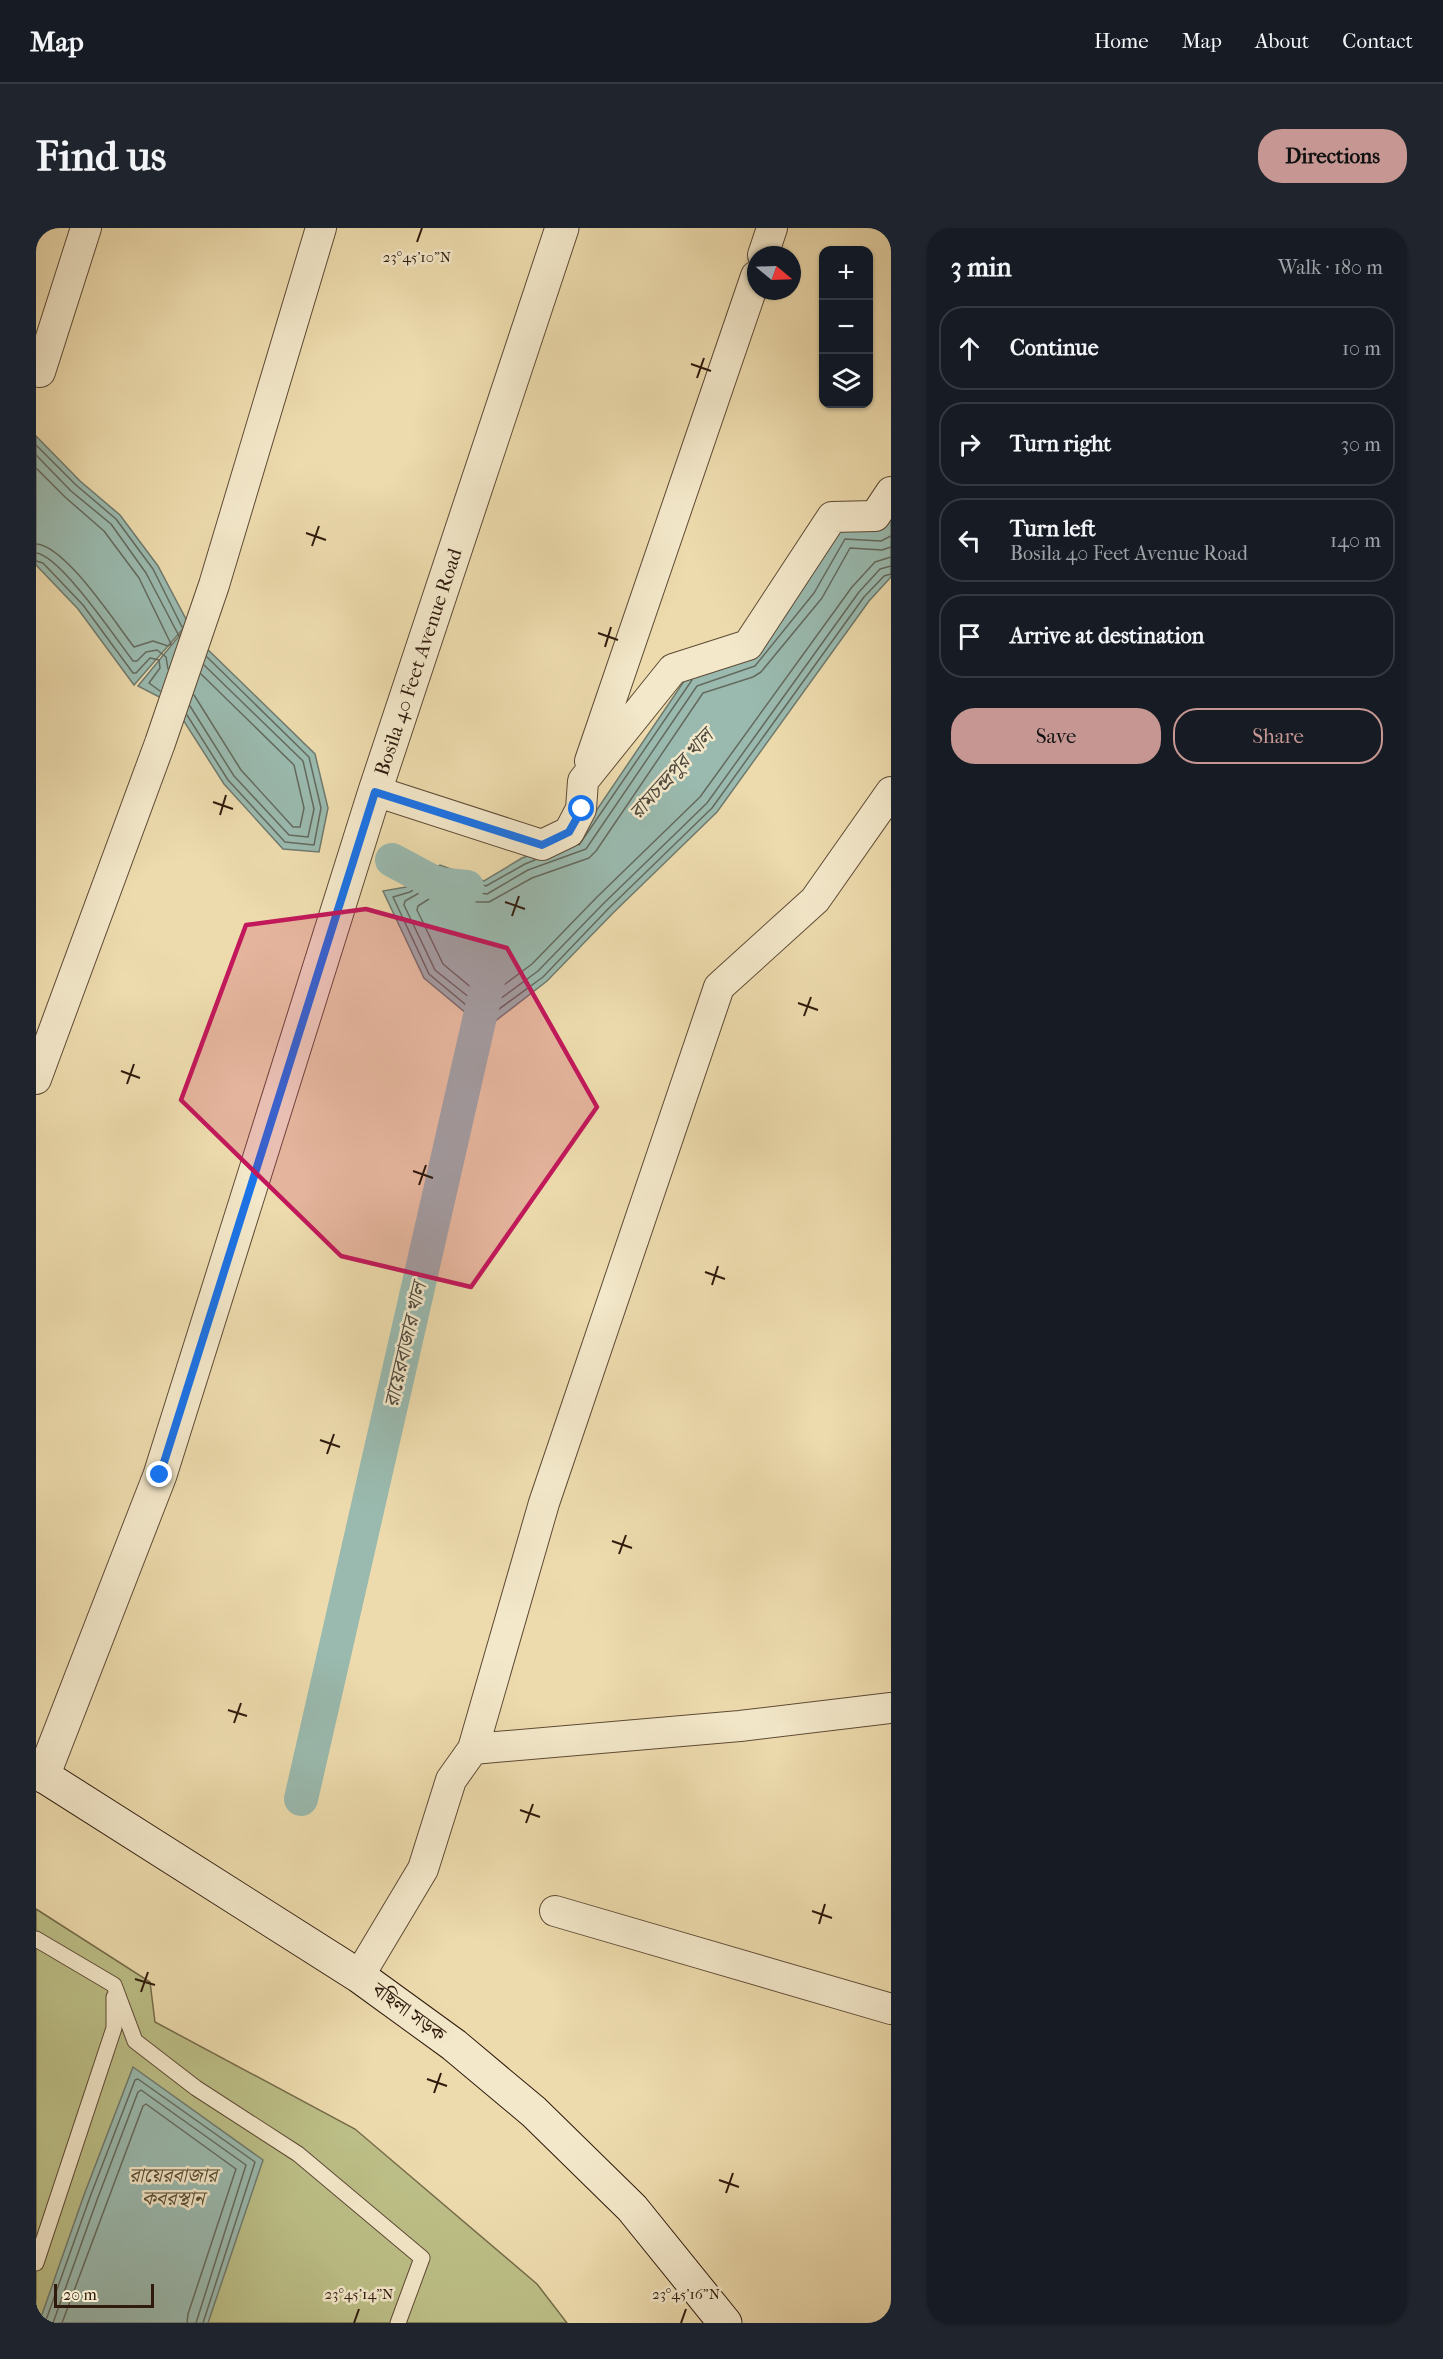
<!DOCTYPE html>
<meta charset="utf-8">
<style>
:root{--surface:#171b24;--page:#20242c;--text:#f1f3f6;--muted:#9ea1a6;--line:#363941;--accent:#c59692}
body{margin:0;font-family:"IM FELL French Canon","Noto Serif Bengali",serif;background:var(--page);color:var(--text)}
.controls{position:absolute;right:18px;top:18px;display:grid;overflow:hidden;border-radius:12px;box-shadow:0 2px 4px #0004}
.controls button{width:54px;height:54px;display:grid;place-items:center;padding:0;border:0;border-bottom:2px solid var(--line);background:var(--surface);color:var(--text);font:30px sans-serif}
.compass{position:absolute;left:711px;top:18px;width:54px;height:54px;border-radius:50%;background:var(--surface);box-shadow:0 2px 4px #0004;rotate:109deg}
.scale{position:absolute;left:18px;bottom:15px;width:100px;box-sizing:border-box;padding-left:6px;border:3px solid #2f1a0d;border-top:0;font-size:16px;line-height:21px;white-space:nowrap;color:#2f1a0d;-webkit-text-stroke:4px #f3e8ca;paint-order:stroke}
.stop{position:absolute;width:18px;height:18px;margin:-14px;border:4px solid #1a73e8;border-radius:50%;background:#fff}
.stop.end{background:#1a73e8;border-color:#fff;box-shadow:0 2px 6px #0008}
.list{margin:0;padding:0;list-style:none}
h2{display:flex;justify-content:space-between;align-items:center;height:78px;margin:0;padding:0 24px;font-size:26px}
h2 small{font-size:20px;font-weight:400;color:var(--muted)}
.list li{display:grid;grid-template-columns:39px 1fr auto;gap:18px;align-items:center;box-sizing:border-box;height:84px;margin:0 12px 12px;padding:0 12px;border:2px solid var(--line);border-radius:24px}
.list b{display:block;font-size:22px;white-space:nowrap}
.list p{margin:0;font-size:20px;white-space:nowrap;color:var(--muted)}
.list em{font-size:20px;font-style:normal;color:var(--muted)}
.actions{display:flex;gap:12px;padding:18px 24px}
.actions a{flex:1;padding:14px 0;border:2px solid var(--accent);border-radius:24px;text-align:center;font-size:21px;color:var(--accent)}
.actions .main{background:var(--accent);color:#111}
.icon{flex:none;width:33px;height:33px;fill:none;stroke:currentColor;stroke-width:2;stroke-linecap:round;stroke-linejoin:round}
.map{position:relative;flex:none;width:855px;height:2095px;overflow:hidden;border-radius:24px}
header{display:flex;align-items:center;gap:36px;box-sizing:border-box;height:84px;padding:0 30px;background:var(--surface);border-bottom:2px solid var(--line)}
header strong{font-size:28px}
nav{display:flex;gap:33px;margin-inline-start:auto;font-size:21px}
.intro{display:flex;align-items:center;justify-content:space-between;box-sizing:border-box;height:144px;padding:0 36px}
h1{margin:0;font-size:42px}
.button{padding:15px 27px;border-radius:24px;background:var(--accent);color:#111;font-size:21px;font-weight:700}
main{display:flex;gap:36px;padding:0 36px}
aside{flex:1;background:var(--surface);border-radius:24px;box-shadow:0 2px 4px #0004}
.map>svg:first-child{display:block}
.green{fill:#bcbf87;stroke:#766c4a;stroke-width:1.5}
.water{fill:#9abaaf;stroke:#6f7a6e;stroke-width:1.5}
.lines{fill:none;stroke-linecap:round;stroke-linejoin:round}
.shore{stroke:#646a5e;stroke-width:1.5}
.canal{stroke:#9abaaf;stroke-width:34}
.service-casing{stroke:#5e4a35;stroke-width:17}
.minor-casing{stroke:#5e4a35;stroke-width:32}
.tertiary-casing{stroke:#5e4a35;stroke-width:35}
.secondary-casing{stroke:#2f1a0d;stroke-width:35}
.service{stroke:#f3e8ca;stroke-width:15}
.minor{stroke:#f3e8ca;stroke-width:30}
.tertiary{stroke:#f3e8ca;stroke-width:33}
.secondary{stroke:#f3e8ca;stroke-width:33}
.route{stroke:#1a73e8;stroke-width:8}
.marked{fill:#c2185b;fill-opacity:0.2;stroke:#c2185b;stroke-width:4.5;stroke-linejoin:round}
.ticks{fill:none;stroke:#2f1a0d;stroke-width:2}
.labels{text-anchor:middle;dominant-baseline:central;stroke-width:5;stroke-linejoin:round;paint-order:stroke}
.street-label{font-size:20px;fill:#2f1a0d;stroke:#f3e8ca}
.park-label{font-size:20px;font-style:italic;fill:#594c32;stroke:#f3e8ca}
.water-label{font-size:21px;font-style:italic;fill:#4f4a3e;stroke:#f3e8ca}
.ticks-label{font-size:15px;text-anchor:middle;fill:#2f1a0d;stroke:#f3e8ca;stroke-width:5;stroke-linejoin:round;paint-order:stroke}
</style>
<header>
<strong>Map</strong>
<nav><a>Home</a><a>Map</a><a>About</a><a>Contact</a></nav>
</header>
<div class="intro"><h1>Find us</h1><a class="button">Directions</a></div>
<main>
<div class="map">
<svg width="855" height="2095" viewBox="0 0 855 2095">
<rect width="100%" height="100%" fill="#eddbad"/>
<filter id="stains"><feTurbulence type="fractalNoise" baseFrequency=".00333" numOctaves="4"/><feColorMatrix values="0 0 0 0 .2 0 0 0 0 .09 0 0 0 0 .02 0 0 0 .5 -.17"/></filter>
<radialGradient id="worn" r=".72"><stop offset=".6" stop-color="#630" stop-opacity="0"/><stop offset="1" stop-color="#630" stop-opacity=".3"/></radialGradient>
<path class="green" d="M 0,1681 L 114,1754 L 119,1794 L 319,1901 L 501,2056 L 531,2095 L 0,2095 Z"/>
<path class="water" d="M 0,208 L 44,253 L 84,287 L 122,338 L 152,395 L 98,457 L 42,381 L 0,337 Z
M 855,283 L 855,349 L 833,373 L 681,584 L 577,685 L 511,753 L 449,801 L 388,750 L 347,663 L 370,659 L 404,637 L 448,653 L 486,630 L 541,611 L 653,446 L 710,428 L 802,296 Z
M 152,397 L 162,412 L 279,526 L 292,580 L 283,624 L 247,621 L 188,556 L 137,476 L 102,458 Z
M 97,1839 L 227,1932 L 172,2095 L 3,2095 L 48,1967 Z"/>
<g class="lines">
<path class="shore" d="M 0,217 L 40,257 L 80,291 L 117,341 L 146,399
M 0,227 L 35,263 L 75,296 L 110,345 L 143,408
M 0,240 L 29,269 L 68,303 L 103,350 L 135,416 L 132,418 L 117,413 L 98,419 C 80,396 29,317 0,316
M 855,308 L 845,313 L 809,311 L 778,365 L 719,438 L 661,458 L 550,621 L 492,642 L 451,666 L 444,665 L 406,652 L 369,673 L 368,677 L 399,742 L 449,782 L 502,743 L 567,676 L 671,575 L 823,364 L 844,341 L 855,338
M 855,319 L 846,322 L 814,320 L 786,370 L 725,444 L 717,449 L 667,465 L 560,623 L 553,630 L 496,650 L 453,674 L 441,674 L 407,662 L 382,678 L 381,682 L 407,736 L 449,771 L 496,736 L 561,669 L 664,569 L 816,359 L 839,334 L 855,329
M 0,325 C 24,327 81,412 97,433 L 101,433 L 110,424 L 121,422 L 130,429 L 132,441
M 0,333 L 7,335 L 47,377 L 97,445 L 100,445 L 114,430 L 123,432 L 124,440 L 113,455 L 124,463
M 158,467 L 205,542 L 257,599 L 264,599 L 268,580 L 258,537 L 165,446
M 154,478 L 198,548 L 253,607 L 272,609 L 278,581 L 267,533 L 168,437
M 151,487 L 192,552 L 249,614 L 278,617 L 285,580 L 273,529 L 171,429
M 543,617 L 656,452
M 499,632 L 489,636 L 450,658 L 405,644 L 374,664 L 357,669 L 393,746 L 448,792 L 507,749 L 572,681 L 676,580 L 828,369 L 848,348 L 855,346
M 9,2095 L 54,1969 L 99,1852 L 102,1851 L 219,1934 L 167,2095
M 17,2095 L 61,1972 L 102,1864 L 105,1862 L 210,1937 L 160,2095
M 26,2095 L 107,1878 L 110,1876 L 200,1941 L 152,2086 L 151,2095"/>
<path class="canal" d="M 356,632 L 401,656 L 431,659
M 265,1571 L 453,749"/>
<defs>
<path id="service" d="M 0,1711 L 78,1757 L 99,1813 L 160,1860 L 262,1926 L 386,2030 L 362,2095
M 0,2035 L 78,1800 L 78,1769"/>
<path id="minor" d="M 727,27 L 736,0
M 4,144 L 50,0
M 554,533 L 720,48
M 339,563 L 506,617 L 533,604 L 545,581 L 547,553 L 637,441 L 712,417 L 796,289 L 839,288 L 855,264
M 0,851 L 124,515 L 178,357 L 285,0
M 437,1521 L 508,1275 L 683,759 L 779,672 L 855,564
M 519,1683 L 855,1781
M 323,1748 L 387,1641 L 415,1552 L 437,1521 L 704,1498 L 855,1480"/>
<g id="tertiary">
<path id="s1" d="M 7,1548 L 124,1247 L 339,563 L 526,0"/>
</g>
<path id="secondary" d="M 0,1543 L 323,1748 L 418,1817 L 498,1884 L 596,1980 L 689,2095"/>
</defs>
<use href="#service" class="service-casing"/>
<use href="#minor" class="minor-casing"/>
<use href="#tertiary" class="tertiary-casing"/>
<use href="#secondary" class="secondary-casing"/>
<use href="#service" class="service"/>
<use href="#minor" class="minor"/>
<use href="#tertiary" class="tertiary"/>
<use href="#secondary" class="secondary"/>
</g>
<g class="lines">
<path class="route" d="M 124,1247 L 339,564 L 506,617 L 533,604 L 546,581"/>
</g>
<path class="marked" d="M 330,681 L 471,720 L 561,879 L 435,1059 L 305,1028 L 145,872 L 210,697 Z"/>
<path class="ticks" d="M 381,14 L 386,0M 655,136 L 675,143M 661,150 L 668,130M 270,305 L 290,312M 276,318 L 283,298M 562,405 L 582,412M 569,419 L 575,399M 177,574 L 197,581M 184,587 L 190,567M 469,674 L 489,681M 476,688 L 483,668M 762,775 L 782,782M 768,788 L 775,769M 85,843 L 104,850M 91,856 L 98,836M 377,943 L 397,950M 383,957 L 390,937M 669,1044 L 689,1051M 676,1057 L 682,1038M 284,1212 L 304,1219M 291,1226 L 298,1206M 576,1313 L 596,1320M 583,1326 L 590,1307M 192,1482 L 211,1488M 198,1495 L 205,1475M 484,1582 L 504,1589M 490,1595 L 497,1576M 776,1683 L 796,1690M 783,1696 L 789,1676M 99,1751 L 119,1757M 105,1764 L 112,1744M 391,1851 L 411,1858M 398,1865 L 405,1845M 683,1952 L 703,1959M 690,1965 L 697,1945M 318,2095 L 323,2081M 645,2095 L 650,2081"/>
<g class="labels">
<g class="street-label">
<text stroke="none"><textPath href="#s1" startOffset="1176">Bosila 40 Feet Avenue Road</textPath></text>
<text transform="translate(373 1784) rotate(36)">বছিলা সড়ক</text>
</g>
<g class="park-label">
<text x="137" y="1947">রায়েরবাজার<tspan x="137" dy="23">কবরস্থান</tspan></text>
</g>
<g class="water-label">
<text transform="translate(635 546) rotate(-48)">রামচন্দ্রপুর খাল</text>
<text transform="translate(369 1117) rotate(-77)">রায়েরবাজার খাল</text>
</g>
</g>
<g class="ticks-label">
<text x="381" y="34">23°45'10"N</text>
<text x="323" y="2071">23°45'14"N</text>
<text x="650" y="2071">23°45'16"N</text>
</g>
<rect width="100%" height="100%" filter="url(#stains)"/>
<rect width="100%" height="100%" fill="url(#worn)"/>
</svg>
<div class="controls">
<button>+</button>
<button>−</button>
<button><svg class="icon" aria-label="layers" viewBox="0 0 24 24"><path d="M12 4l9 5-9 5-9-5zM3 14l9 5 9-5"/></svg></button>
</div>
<svg class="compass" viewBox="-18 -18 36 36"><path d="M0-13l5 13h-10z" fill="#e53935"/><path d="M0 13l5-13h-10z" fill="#9ea1a6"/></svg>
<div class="scale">20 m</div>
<div class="stop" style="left:546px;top:581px"></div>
<div class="stop end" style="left:124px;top:1247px"></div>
</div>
<aside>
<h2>3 min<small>Walk · 180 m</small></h2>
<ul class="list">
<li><svg class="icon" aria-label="ahead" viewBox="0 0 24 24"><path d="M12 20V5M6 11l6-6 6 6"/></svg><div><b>Continue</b></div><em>10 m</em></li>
<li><svg class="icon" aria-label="right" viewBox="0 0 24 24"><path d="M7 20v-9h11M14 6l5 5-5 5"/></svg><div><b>Turn right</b></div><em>30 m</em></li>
<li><svg class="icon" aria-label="left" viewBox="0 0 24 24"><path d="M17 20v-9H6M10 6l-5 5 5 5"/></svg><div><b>Turn left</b><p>Bosila 40 Feet Avenue Road</p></div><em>140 m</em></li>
<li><svg class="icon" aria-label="arrive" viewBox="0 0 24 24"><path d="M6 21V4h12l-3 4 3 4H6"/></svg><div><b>Arrive at destination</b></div></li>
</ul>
<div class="actions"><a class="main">Save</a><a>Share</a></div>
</aside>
</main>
